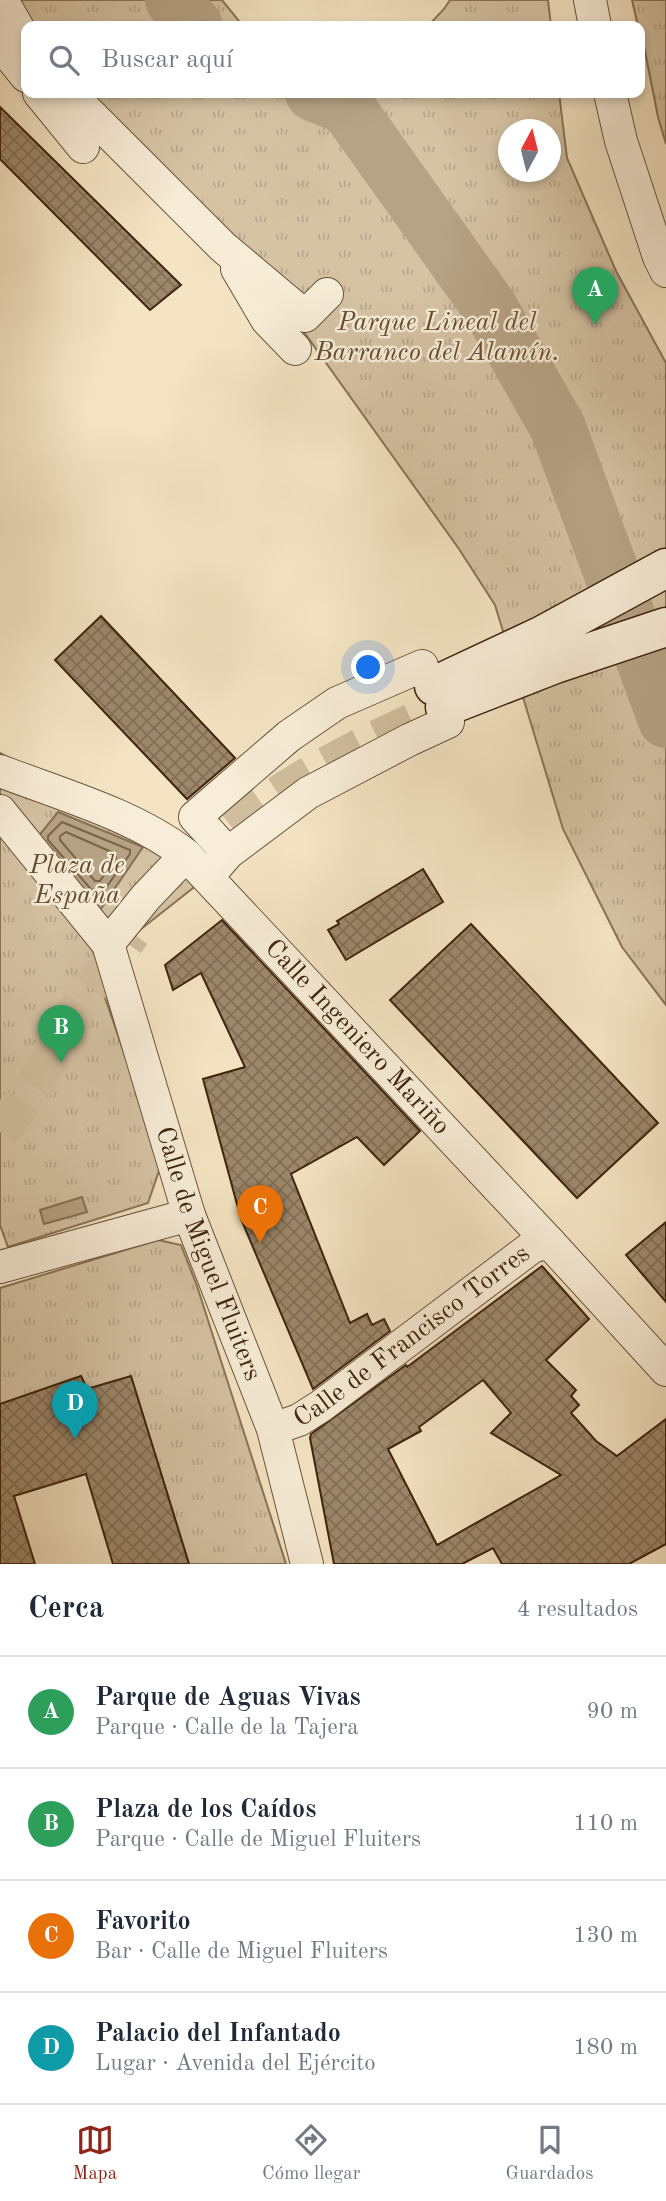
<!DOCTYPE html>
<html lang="es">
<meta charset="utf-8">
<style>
:root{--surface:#fff;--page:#f2f2f3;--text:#1f2937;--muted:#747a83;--line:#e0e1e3;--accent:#8f2418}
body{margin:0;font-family:"Old Standard TT",serif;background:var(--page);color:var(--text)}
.compass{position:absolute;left:498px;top:119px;width:63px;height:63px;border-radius:50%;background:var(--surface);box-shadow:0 4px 10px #0003;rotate:7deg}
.you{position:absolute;left:369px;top:668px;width:24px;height:24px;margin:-18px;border:5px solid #fff;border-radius:50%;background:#1a73e8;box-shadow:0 0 0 10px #1a73e833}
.badge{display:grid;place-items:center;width:46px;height:46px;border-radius:50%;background:var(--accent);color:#fff;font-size:23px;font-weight:700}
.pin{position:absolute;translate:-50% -58px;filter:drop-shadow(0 2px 4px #0008)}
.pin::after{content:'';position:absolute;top:37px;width:24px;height:21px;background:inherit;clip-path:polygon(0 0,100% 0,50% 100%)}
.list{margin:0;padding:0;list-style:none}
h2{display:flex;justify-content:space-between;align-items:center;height:91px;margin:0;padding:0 28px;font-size:30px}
h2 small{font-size:23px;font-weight:400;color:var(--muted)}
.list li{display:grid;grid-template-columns:46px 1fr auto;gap:21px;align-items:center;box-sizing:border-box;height:112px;padding:0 28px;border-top:2px solid var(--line)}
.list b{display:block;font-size:26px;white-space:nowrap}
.list p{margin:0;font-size:23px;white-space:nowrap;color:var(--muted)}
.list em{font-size:23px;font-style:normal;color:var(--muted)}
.icon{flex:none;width:38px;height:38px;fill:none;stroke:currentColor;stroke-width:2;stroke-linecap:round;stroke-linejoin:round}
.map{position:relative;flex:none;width:666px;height:1564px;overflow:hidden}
.search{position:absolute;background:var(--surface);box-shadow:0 4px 10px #0003;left:21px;right:21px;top:21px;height:77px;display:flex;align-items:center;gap:18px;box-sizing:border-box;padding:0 24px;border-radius:14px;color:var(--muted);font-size:26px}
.sheet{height:539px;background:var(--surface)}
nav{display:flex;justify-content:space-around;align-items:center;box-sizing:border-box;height:98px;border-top:2px solid var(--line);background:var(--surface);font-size:19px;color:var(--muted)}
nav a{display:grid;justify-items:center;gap:4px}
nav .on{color:var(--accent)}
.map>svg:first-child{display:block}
.park{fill:url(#park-tufts);stroke:#8a7458;stroke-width:2;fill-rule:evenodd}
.water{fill:#b6a385;stroke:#867055;stroke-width:2}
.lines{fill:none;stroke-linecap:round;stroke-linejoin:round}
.shore{stroke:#7a6448;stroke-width:2}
.river{stroke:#b6a385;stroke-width:56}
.building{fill:url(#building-cross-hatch);stroke:#3f240c;stroke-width:2;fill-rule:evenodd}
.secondary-tunnel{stroke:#d0be9e;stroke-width:38;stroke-dasharray:38 19;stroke-linecap:butt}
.street-casing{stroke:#6c543a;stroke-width:34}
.secondary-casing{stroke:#3f240c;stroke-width:41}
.street{stroke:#f8edd8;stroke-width:32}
.secondary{stroke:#f8edd8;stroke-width:38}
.labels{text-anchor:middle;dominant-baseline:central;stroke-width:5;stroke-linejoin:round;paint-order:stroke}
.park-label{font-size:26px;font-style:italic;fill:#644c32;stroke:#f8edd8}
.street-label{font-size:26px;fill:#3f240c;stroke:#f8edd8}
</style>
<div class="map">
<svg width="666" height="1564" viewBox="0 0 666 1564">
<defs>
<pattern id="park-tufts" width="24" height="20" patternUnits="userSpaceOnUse" patternTransform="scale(1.75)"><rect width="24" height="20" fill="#d5c3a4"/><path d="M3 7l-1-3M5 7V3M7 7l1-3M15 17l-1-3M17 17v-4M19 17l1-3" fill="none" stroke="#b8a78c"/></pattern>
<pattern id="building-cross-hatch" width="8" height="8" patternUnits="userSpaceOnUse" patternTransform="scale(1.75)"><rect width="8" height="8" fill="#9d886b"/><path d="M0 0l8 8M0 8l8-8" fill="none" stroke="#816f56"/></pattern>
</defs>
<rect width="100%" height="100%" fill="#f4e4c3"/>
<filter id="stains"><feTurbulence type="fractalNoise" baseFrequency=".00286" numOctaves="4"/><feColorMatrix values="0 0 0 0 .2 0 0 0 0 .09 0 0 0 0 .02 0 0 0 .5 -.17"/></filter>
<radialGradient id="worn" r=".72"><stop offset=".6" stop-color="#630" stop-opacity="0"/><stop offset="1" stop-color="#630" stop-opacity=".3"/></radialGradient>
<path class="park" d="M 8,0 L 222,0 L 243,26 L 26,26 Z
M 450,0 L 548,0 L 551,26 L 428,26 L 444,9 Z
M 632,0 L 666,0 L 666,144 L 658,117 L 640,26 L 638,26 Z
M 74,93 L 559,93 L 567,158 L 616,271 L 666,363 L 666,1005 L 622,947 L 563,829 L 495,605 L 459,549 L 261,272 ZM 508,130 L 550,130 L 550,172 L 508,172 Z
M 0,753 L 120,818 L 207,877 L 94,966 L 162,1162 L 148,1203 L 8,1247 L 0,1225 Z
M 158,1240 L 181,1245 L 197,1286 L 286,1564 L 189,1564 L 131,1377 L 87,1389 L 81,1376 L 0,1404 L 0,1288 Z"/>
<path class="water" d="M 58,812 L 143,847 L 100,910 L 37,838 Z
M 82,1197 L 87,1212 L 44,1224 L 40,1210 Z"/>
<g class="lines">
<path class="shore" d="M 62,822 L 130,850 L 130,854 L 100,896 L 96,895 L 48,840 L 48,836 Z
M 66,832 L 116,854 L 116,858 L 100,881 L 95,881 L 60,840 L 60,836 Z"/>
<path class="river" d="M 173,0 L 195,26
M 313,93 L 347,107 L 490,308 L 558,428 L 666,720"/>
</g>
<path class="building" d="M 0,107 L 181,285 L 150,310 L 0,159 Z
M 101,616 L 235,758 L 187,799 L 55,660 Z
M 423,869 L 443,902 L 346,960 L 328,930 L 339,924 L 337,921 Z
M 222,920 L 420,1131 L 384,1165 L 357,1137 L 291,1174 L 350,1323 L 367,1314 L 372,1325 L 384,1319 L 390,1331 L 313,1389 L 241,1219 L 203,1079 L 245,1067 L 201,973 L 173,990 L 165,965 Z
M 471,924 L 658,1123 L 577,1198 L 390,1000 Z
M 666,1222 L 666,1302 L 626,1255 Z
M 542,1266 L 589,1319 L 546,1360 L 576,1390 L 571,1396 L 579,1405 L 571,1413 L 596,1441 L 617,1456 L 666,1419 L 666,1544 L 629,1564 L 502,1564 L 493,1548 L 462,1564 L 334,1564 L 310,1438 L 311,1434 L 406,1365 L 407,1367 ZM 483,1380 L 511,1413 L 491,1433 L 561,1475 L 437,1545 L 388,1449 L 421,1431 L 419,1427 Z
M 81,1376 L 87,1389 L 131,1376 L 189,1564 L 113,1564 L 86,1474 L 14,1496 L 35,1564 L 0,1564 L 0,1404 Z"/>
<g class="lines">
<path class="secondary-tunnel" d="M 190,866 C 257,797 349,751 436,711
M 0,1132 L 37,1082 L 73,1015 L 132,933"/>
<defs>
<g id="street">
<path d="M 2,0 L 26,42"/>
<path d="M 590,0 L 595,26"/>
<path d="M 1,45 L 26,76"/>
<path d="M 39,93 L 83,147"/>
<path d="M 69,93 L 223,247 L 305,316 L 327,294"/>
<path d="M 610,93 L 621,141 L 659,257 L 666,271"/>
<path d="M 237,269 L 267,320 L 295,349"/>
<path id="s1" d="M 0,771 C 60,794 135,815 186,855 L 549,1242 L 666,1370"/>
<path id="s2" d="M 0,811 L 108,944 L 189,1215 L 273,1429 L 307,1564"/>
<path d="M 228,853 L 195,817 L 289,736 L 337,703 L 422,666"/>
<path d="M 215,868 L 228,853 L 308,793 L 409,740 L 448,722"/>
<path d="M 108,944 L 146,897 L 186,855"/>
<path d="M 0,1267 L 189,1215"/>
<path id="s3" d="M 273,1429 L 299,1420 L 321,1406 L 532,1247 L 549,1242"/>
</g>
<path id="secondary" d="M 434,686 L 543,635 L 666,568
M 445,707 L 555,664 L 666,627"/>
</defs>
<use href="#street" class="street-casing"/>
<use href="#secondary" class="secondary-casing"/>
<use href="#street" class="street"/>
<use href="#secondary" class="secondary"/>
</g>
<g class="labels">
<g class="park-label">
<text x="437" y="323">Parque Lineal del<tspan x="437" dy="30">Barranco del Alamín.</tspan></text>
<text x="77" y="866">Plaza de<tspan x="77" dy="30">España</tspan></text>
</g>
<g class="street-label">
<text stroke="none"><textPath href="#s1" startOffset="455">Calle Ingeniero Mariño</textPath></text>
<text stroke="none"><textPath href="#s2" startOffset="497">Calle de Miguel Fluiters</textPath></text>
<text stroke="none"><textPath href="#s3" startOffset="168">Calle de Francisco Torres</textPath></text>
</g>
</g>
<rect width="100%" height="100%" filter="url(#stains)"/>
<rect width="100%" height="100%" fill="url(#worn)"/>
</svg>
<svg class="compass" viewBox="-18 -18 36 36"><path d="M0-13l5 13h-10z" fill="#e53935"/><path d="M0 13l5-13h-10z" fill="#747a83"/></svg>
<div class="you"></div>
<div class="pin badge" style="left:595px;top:325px;background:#2e9e5b">A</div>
<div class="pin badge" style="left:61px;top:1063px;background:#2e9e5b">B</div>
<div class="pin badge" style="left:260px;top:1243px;background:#e8710a">C</div>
<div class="pin badge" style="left:75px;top:1439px;background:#0f9aa8">D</div>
<div class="search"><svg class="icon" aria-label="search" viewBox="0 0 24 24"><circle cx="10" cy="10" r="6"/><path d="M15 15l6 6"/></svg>Buscar aquí</div>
</div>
<section class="sheet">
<h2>Cerca<small>4 resultados</small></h2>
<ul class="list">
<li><span class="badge" style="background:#2e9e5b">A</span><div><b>Parque de Aguas Vivas</b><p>Parque · Calle de la Tajera</p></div><em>90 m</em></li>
<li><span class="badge" style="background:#2e9e5b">B</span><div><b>Plaza de los Caídos</b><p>Parque · Calle de Miguel Fluiters</p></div><em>110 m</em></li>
<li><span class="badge" style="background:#e8710a">C</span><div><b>Favorito</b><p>Bar · Calle de Miguel Fluiters</p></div><em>130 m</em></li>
<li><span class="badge" style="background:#0f9aa8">D</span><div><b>Palacio del Infantado</b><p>Lugar · Avenida del Ejército</p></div><em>180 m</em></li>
</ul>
</section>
<nav>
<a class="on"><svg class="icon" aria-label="map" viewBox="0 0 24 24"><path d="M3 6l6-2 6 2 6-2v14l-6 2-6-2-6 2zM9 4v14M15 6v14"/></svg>Mapa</a>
<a><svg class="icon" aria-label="directions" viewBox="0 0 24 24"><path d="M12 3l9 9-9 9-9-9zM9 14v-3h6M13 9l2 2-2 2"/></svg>Cómo llegar</a>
<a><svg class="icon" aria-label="saved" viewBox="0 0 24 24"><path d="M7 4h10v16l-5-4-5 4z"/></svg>Guardados</a>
</nav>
